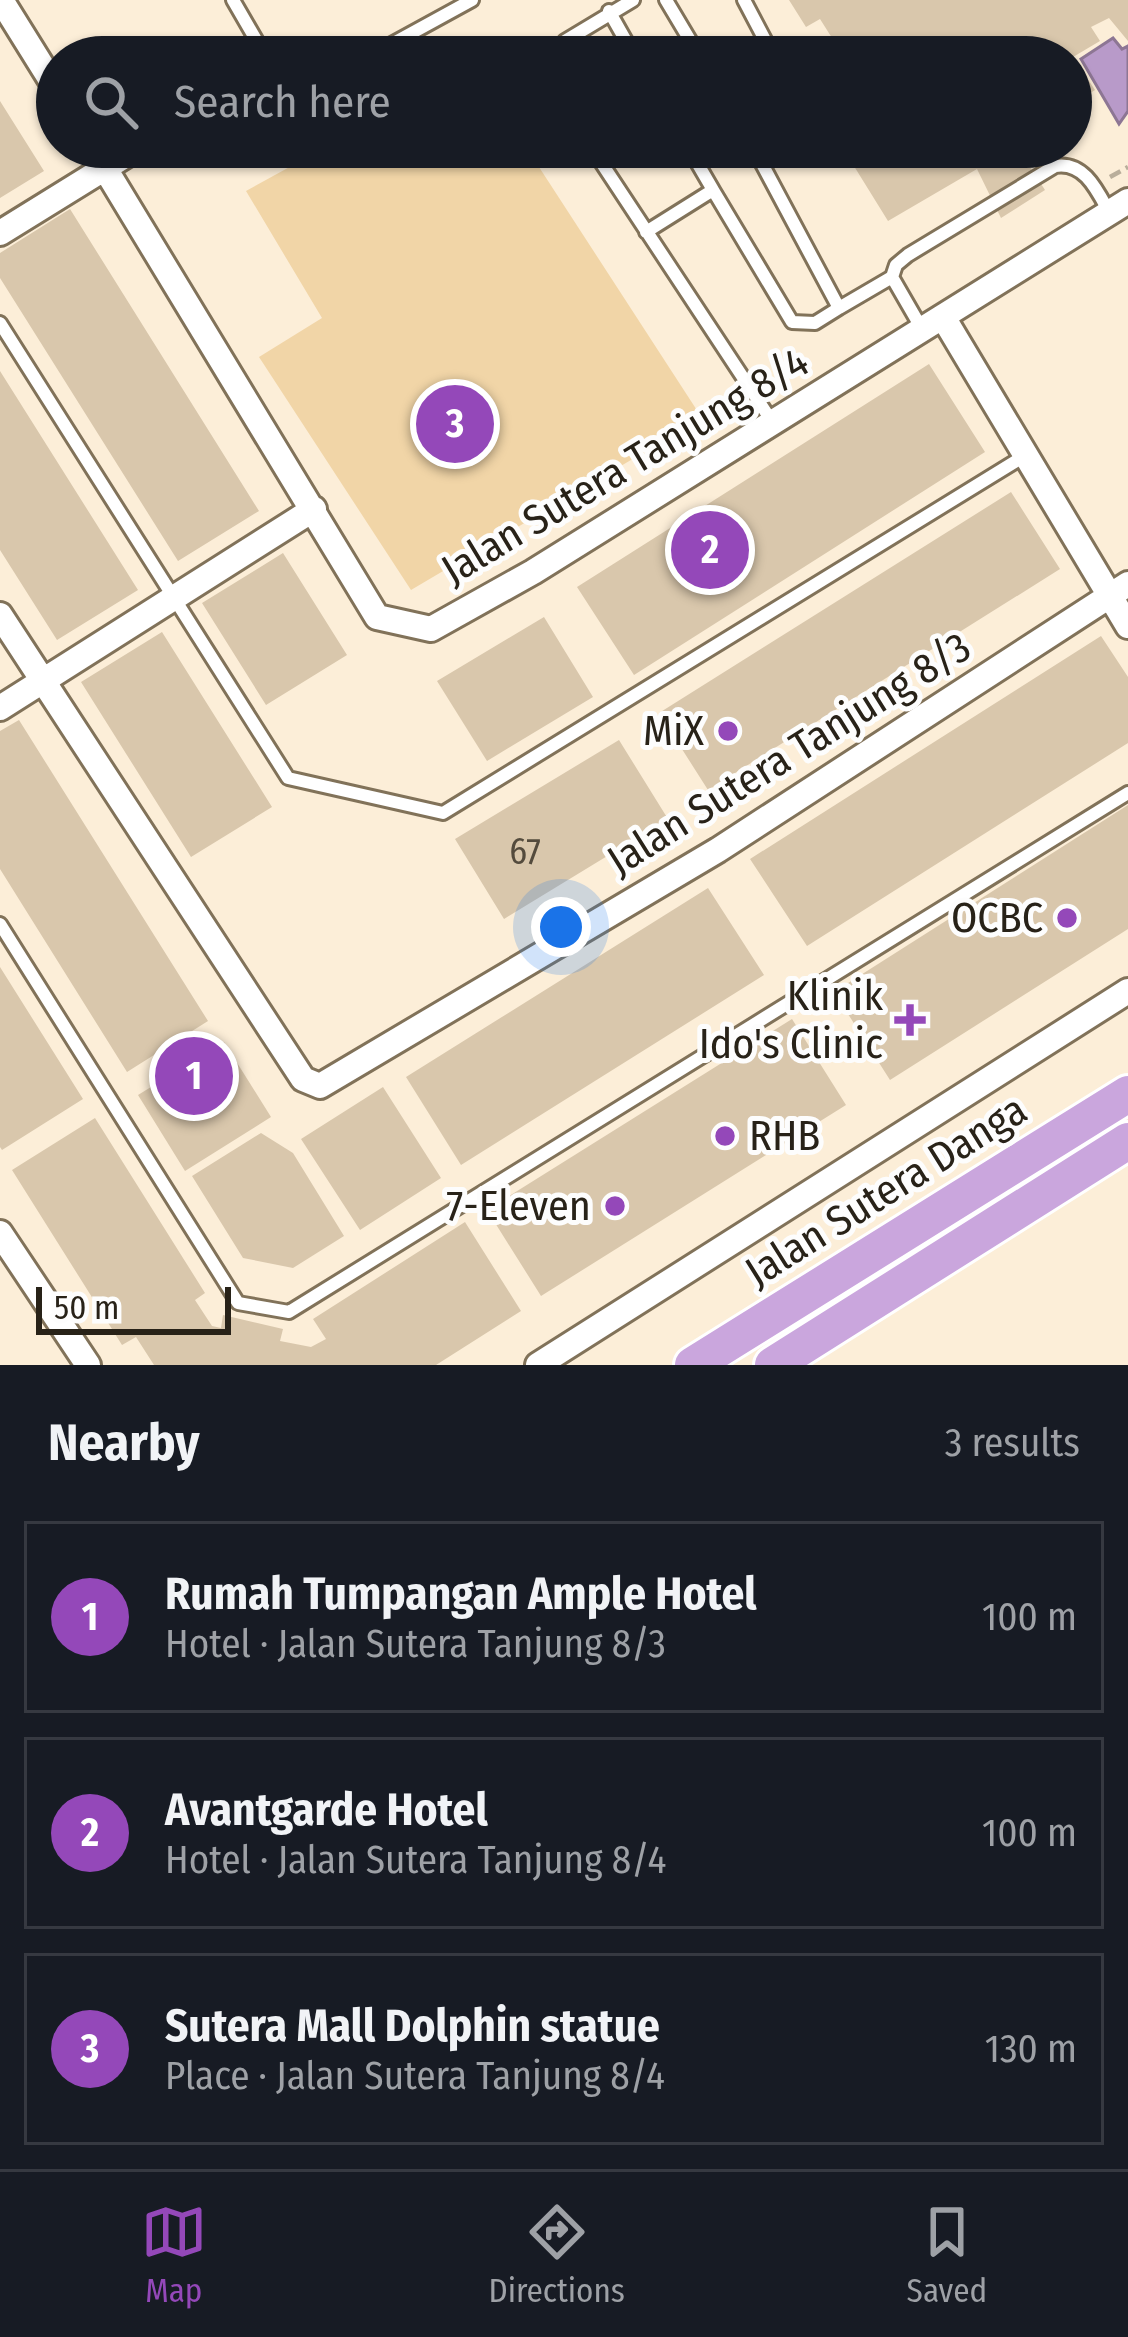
<!DOCTYPE html>
<meta charset="utf-8">
<style>
:root{--surface:#171b24;--page:#242831;--text:#f1f3f6;--muted:#9ea1a6;--line:#363941;--accent:#9448b9}
body{margin:0;font-family:"Fira Sans Condensed",sans-serif;background:var(--page);color:var(--text)}
.scale{position:absolute;left:36px;bottom:30px;width:195px;box-sizing:border-box;padding-left:12px;border:6px solid #282218;border-top:0;font-size:33px;line-height:42px;white-space:nowrap;color:#282218;-webkit-text-stroke:9px #fdfdfd;paint-order:stroke}
.you{position:absolute;left:561px;top:927px;width:42px;height:42px;margin:-30px;border:9px solid #fff;border-radius:50%;background:#1a73e8;box-shadow:0 0 0 18px #1a73e833}
.badge{display:grid;place-items:center;width:78px;height:78px;border-radius:50%;background:var(--accent);color:#fff;font-size:39px;font-weight:700}
.pin{position:absolute;translate:-50% -50%;border:6px solid #fff;box-shadow:0 3px 12px #0006}
.list{margin:0;padding:0;list-style:none}
h2{display:flex;justify-content:space-between;align-items:center;height:156px;margin:0;padding:0 48px;font-size:51px}
h2 small{font-size:39px;font-weight:400;color:var(--muted)}
.list li{display:grid;grid-template-columns:78px 1fr auto;gap:36px;align-items:center;box-sizing:border-box;height:192px;margin:0 24px 24px;padding:0 24px;border:3px solid var(--line);border-radius:0px}
.list b{display:block;font-size:45px;white-space:nowrap}
.list p{margin:0;font-size:39px;white-space:nowrap;color:var(--muted)}
.list em{font-size:39px;font-style:normal;color:var(--muted)}
.icon{flex:none;width:66px;height:66px;fill:none;stroke:currentColor;stroke-width:2;stroke-linecap:round;stroke-linejoin:round}
.map{position:relative;flex:none;width:1128px;height:1365px;overflow:hidden}
.search{position:absolute;background:var(--surface);box-shadow:0 3px 9px #0004;left:36px;right:36px;top:36px;height:132px;display:flex;align-items:center;gap:30px;box-sizing:border-box;padding:0 42px;border-radius:66px;color:var(--muted);font-size:45px}
.sheet{height:804px;background:var(--surface)}
nav{display:flex;justify-content:space-around;align-items:center;box-sizing:border-box;height:168px;border-top:3px solid var(--line);background:var(--surface);font-size:33px;color:var(--muted)}
nav a{display:grid;justify-items:center;gap:6px}
nav .on{color:var(--accent)}
.map>svg:first-child{display:block}
.green{fill:#f1d5a7}
.water{fill:#b89ac9;stroke:#8d7694;stroke-width:3}
.building{fill:#d9c7ac}
.lines{fill:none;stroke-linecap:round;stroke-linejoin:round}
.lane-casing{stroke:#817259;stroke-width:18}
.street-casing{stroke:#817259;stroke-width:30}
.primary-casing{stroke:#fff;stroke-width:42}
.path{stroke:#b9ae9b;stroke-width:4.5;stroke-dasharray:12 6;stroke-linecap:butt}
.lane{stroke:#fff;stroke-width:12}
.street{stroke:#fff;stroke-width:24}
.primary{stroke:#caa6dd;stroke-width:36}
.poi-dot{fill:#9448b9;stroke:#fdfdfd;stroke-width:4.5}
.labels{text-anchor:middle;dominant-baseline:central;stroke-width:10;stroke-linejoin:round;paint-order:stroke}
.number-label{font-size:36px;fill:#544b3d}
.street-label{font-size:42px;fill:#282218;stroke:#fdfdfd}
.poi-label{font-size:42px;fill:#282218;stroke:#fdfdfd;text-anchor:end}
</style>
<div class="map">
<svg width="1128" height="1365" viewBox="0 0 1128 1365">
<rect width="100%" height="100%" fill="#fceed8"/>
<path class="green" d="M 326,147 L 526,147 L 702,418 L 411,590 L 259,357 L 322,318 L 246,191 Z"/>
<path class="water" d="M 1113,38 L 1122,49 L 1128,46 L 1128,111 L 1119,124 L 1081,59 Z"/>
<path class="building" d="M 789,0 L 1128,0 L 1128,41 L 1109,18 L 1091,27 L 1100,41 L 1073,57 L 1095,90 L 1071,105 L 1071,57 L 825,57 L 839,49 L 820,19 L 806,27 Z
M 0,101 L 44,171 L 0,198 Z
M 848,147 L 1017,147 L 1045,190 L 1001,218 L 977,169 L 888,221 L 844,150 Z
M 70,209 L 259,511 L 178,561 L 0,278 L 0,253 Z
M 929,364 L 985,452 L 634,675 L 577,587 Z
M 0,371 L 138,590 L 57,640 L 0,550 Z
M 1011,492 L 1060,569 L 708,790 L 659,713 Z
M 283,553 L 347,655 L 266,705 L 202,603 Z
M 544,617 L 593,697 L 487,761 L 437,681 Z
M 162,632 L 272,807 L 191,857 L 81,682 Z
M 1101,636 L 1128,677 L 1128,743 L 807,946 L 750,859 Z
M 19,720 L 208,1021 L 127,1072 L 0,869 L 0,731 Z
M 619,740 L 668,819 L 504,919 L 455,839 Z
M 1128,805 L 1128,929 L 890,1080 L 834,992 Z
M 708,888 L 764,975 L 461,1165 L 406,1077 Z
M 0,967 L 83,1099 L 2,1150 L 0,1147 Z
M 792,1019 L 846,1105 L 541,1296 L 487,1210 Z
M 224,1042 L 271,1117 L 185,1171 L 138,1095 Z
M 383,1087 L 441,1178 L 360,1230 L 301,1139 Z
M 95,1118 L 205,1293 L 195,1300 L 212,1326 L 221,1328 L 223,1315 L 283,1329 L 280,1341 L 311,1347 L 326,1339 L 313,1319 L 465,1222 L 521,1311 L 436,1365 L 154,1365 L 136,1337 L 122,1345 L 12,1170 Z
M 261,1133 L 293,1153 L 344,1236 L 293,1268 L 243,1258 L 192,1176 Z"/>
<g class="lines">
<defs>
<path id="lane" d="M 233,0 L 266,57
M 666,0 L 700,57
M 744,0 L 774,57
M 609,11 L 635,57
M 368,57 L 472,0
M 553,57 L 565,41 L 633,0
M 591,147 L 773,423
M 688,147 L 713,190
M 753,147 L 839,308 L 892,277 L 896,265 L 908,255 L 1055,166 C 1084,161 1097,190 1109,212
M 646,232 L 713,190 L 792,322 L 815,323 L 839,308
M 892,277 L 922,329
M 0,323 L 288,778 L 443,813 L 1026,455
M 0,924 L 238,1303 L 289,1312 L 1128,793"/>
<path id="street" d="M 1,0 L 57,90
M 92,147 L 377,617 L 431,629 L 533,572 L 1128,201
M 0,233 L 139,147
M 943,317 L 1128,626
M 0,615 L 303,1079 L 320,1086 L 718,850 L 1128,584
M 0,708 L 314,509
M 0,1233 L 88,1365
M 538,1365 L 1128,991"/>
<path id="primary" d="M 693,1365 L 1128,1094
M 773,1365 L 1128,1141"/>
</defs>
<use href="#lane" class="lane-casing"/>
<use href="#street" class="street-casing"/>
<use href="#primary" class="primary-casing"/>
<path class="path" d="M 1110,177 L 1128,167"/>
<use href="#lane" class="lane"/>
<use href="#street" class="street"/>
<use href="#primary" class="primary"/>
</g>
<g class="poi-dot">
<circle cx="728" cy="731" r="12"/>
<circle cx="1067" cy="918" r="12"/>
<path d="M904 1002h12v12h12v12h-12v12h-12v-12h-12v-12h12z"/>
<circle cx="725" cy="1136" r="12"/>
<circle cx="615" cy="1206" r="12"/>
</g>
<g class="labels">
<g class="number-label">
<text x="525" y="852">67</text>
</g>
<g class="street-label">
<text transform="translate(625 466) rotate(-31)">Jalan Sutera Tanjung 8/4</text>
<text transform="translate(789 754) rotate(-32)">Jalan Sutera Tanjung 8/3</text>
<text transform="translate(886 1191) rotate(-32)">Jalan Sutera Danga</text>
</g>
<g class="poi-label">
<text x="704" y="731">MiX</text>
<text x="1043" y="918">OCBC</text>
<text x="883" y="996">Klinik<tspan x="883" dy="48">Ido's Clinic</tspan></text>
<text x="749" y="1136" text-anchor="start">RHB</text>
<text x="591" y="1206">7-Eleven</text>
</g>
</g>
</svg>
<div class="scale">50 m</div>
<div class="you"></div>
<div class="pin badge" style="left:194px;top:1076px">1</div>
<div class="pin badge" style="left:710px;top:550px">2</div>
<div class="pin badge" style="left:455px;top:424px">3</div>
<div class="search"><svg class="icon" aria-label="search" viewBox="0 0 24 24"><circle cx="10" cy="10" r="6"/><path d="M15 15l6 6"/></svg>Search here</div>
</div>
<section class="sheet">
<h2>Nearby<small>3 results</small></h2>
<ul class="list">
<li><span class="badge">1</span><div><b>Rumah Tumpangan Ample Hotel</b><p>Hotel · Jalan Sutera Tanjung 8/3</p></div><em>100 m</em></li>
<li><span class="badge">2</span><div><b>Avantgarde Hotel</b><p>Hotel · Jalan Sutera Tanjung 8/4</p></div><em>100 m</em></li>
<li><span class="badge">3</span><div><b>Sutera Mall Dolphin statue</b><p>Place · Jalan Sutera Tanjung 8/4</p></div><em>130 m</em></li>
</ul>
</section>
<nav>
<a class="on"><svg class="icon" aria-label="map" viewBox="0 0 24 24"><path d="M3 6l6-2 6 2 6-2v14l-6 2-6-2-6 2zM9 4v14M15 6v14"/></svg>Map</a>
<a><svg class="icon" aria-label="directions" viewBox="0 0 24 24"><path d="M12 3l9 9-9 9-9-9zM9 14v-3h6M13 9l2 2-2 2"/></svg>Directions</a>
<a><svg class="icon" aria-label="saved" viewBox="0 0 24 24"><path d="M7 4h10v16l-5-4-5 4z"/></svg>Saved</a>
</nav>
